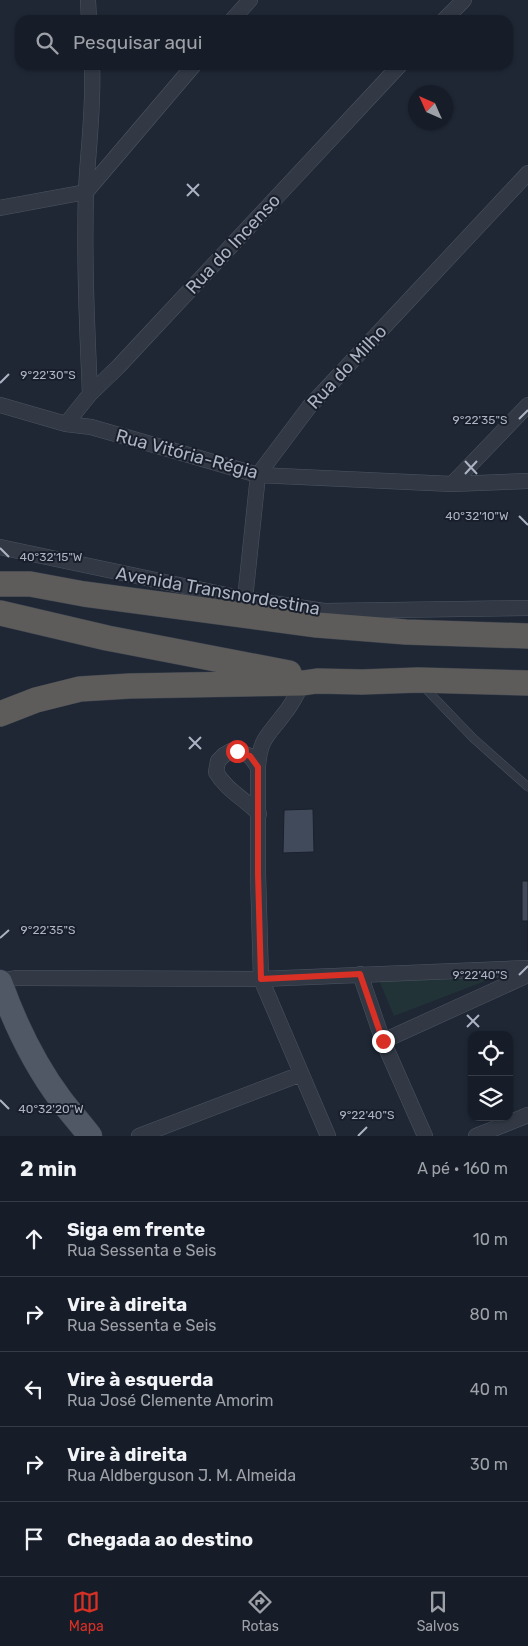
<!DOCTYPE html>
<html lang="pt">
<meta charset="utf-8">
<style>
:root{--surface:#171d28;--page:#202630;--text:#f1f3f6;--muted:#9ea2a8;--line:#363b45;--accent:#d93025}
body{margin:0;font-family:Rubik,sans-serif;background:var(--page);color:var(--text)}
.controls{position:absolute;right:15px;bottom:15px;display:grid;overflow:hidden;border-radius:10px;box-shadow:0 1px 4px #0004}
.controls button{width:45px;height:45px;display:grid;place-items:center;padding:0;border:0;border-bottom:1px solid var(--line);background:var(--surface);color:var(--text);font:25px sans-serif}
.compass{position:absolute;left:408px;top:85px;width:45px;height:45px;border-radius:50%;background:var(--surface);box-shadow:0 1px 4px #0004;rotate:315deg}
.stop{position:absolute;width:15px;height:15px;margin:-11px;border:4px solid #d93025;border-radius:50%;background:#fff}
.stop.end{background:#d93025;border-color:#fff;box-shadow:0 1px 5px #0008}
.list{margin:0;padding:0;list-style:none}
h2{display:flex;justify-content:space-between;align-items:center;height:65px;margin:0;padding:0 20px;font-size:21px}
h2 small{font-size:16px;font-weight:400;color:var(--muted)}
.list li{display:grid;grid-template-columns:32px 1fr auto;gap:15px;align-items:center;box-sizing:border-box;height:75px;padding:0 20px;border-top:1px solid var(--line)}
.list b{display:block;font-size:19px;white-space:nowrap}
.list p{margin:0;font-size:16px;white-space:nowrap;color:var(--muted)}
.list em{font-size:16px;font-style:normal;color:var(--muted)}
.icon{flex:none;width:28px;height:28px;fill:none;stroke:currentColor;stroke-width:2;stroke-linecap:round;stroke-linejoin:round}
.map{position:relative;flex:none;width:528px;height:1136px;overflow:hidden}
.search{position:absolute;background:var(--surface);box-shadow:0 1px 4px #0004;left:15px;right:15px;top:15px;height:55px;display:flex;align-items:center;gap:12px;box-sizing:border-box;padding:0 18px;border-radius:15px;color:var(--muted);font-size:19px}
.sheet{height:440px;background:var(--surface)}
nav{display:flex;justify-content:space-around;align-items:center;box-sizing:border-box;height:70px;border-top:1px solid var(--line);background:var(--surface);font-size:14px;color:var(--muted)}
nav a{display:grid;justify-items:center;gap:2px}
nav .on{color:var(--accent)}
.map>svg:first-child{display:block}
.green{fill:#213336}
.building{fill:#404a5a;stroke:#1a202c}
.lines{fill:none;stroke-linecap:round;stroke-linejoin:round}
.service-casing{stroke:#4d5461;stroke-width:9}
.minor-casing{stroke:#4d5461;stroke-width:16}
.primary-casing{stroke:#3c424f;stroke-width:25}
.trunk-casing{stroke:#3a414d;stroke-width:26}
.service{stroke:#323945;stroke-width:8}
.minor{stroke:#323945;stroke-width:15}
.primary{stroke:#505866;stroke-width:24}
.trunk{stroke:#5e5c5a;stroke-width:25}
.route{stroke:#d93025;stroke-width:6}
.ticks{fill:none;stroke:#acb4c3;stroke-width:2}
.labels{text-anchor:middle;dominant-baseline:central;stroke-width:4;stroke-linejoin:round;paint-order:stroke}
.street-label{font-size:18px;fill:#acb4c3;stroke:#181e2a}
.ticks-label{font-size:12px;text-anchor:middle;fill:#acb4c3;stroke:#181e2a;stroke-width:4;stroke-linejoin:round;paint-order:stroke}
</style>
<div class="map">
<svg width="528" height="1136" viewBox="0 0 528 1136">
<rect width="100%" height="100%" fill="#1f2735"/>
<path class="green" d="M 493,978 L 394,1016 L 379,980 Z"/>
<path class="building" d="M 313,809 L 314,852 L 283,853 L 284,810 Z
M 522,881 L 528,881 L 528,952 L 528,921 L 522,921 Z"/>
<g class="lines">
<defs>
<path id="service" d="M 424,687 L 473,738 L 528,787"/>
<path id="minor" d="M 88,0 L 89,20
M 232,20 L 250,0
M 444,20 L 464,0
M 0,208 L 86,192 L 194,65
M 90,394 C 87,326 84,259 86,191 C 88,149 94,107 92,65
M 0,405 L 66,424 L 91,427 L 161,447 L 258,475 L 452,484 L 528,481
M 66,424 L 90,394 L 119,366 L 400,65
M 452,484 L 528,405
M 0,547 L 245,599 L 324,611 L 528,608
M 245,599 L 258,475 L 309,407 L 528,173
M 258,767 C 260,738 268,736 284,714 C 292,705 297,693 303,683
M 259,814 C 245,799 226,790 216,772 L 218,761 L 224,755 L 231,751 L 237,751 L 250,756 L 258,767 L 258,874 L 261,979 L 328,1136
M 360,974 L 383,1041 L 425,1136
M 0,981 L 16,978 L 33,978 L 261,979 L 528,968
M 383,1041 L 528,975
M 139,1136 L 301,1074
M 476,1136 L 528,1115"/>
<path id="primary" d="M 0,982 C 15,1024 34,1064 61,1100 C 70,1112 81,1124 90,1136"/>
<path id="trunk" d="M 0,584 L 30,584 L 84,594 L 317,625 L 406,632 L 528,636
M 0,613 L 107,638 L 289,673
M 0,714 L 36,700 L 80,689 L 130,686 L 303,683 L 317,681 L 362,682 L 418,680 L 528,683"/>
</defs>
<use href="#service" class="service-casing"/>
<use href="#minor" class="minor-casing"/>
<use href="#primary" class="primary-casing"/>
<use href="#trunk" class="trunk-casing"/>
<use href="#service" class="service"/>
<use href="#minor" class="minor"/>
<use href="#primary" class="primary"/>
<use href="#trunk" class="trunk"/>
</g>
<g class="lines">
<path class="route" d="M 237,751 L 250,756 L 258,767 L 258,874 L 261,979 L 360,974 L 383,1041"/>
</g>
<path class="ticks" d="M 187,184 L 199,196M 187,196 L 199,184M 0,383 L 9,374M 519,419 L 528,410M 465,461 L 477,474M 465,474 L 477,461M 519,516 L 528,525M 0,548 L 9,557M 189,737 L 201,749M 189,749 L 201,737M 0,938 L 9,930M 519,975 L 528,966M 467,1015 L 479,1027M 467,1027 L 479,1015M 0,1100 L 9,1109M 358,1136 L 367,1127"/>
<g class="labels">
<g class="street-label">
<text transform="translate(233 244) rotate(-47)">Rua do Incenso</text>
<text transform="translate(347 367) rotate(-47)">Rua do Milho</text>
<text transform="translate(187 454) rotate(15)">Rua Vitória-Régia</text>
<text transform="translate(218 591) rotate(10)">Avenida Transnordestina</text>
</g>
</g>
<g class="ticks-label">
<text x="48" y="379">9°22'30"S</text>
<text x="480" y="424">9°22'35"S</text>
<text x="477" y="520">40°32'10"W</text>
<text x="51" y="561">40°32'15"W</text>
<text x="48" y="934">9°22'35"S</text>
<text x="480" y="979">9°22'40"S</text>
<text x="51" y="1113">40°32'20"W</text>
<text x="367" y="1119">9°22'40"S</text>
</g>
</svg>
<div class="controls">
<button><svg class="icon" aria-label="locate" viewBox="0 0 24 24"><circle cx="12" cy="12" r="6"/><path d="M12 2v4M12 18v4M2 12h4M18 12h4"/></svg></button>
<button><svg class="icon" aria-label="layers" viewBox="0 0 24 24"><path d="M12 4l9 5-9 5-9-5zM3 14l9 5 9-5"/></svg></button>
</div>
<svg class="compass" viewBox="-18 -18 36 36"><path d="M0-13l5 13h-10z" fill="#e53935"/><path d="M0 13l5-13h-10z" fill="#9ea2a8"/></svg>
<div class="stop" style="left:237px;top:751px"></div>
<div class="stop end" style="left:383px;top:1041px"></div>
<div class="search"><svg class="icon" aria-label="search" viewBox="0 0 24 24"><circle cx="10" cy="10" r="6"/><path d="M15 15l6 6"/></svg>Pesquisar aqui</div>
</div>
<section class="sheet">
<h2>2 min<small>A pé · 160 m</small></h2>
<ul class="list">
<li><svg class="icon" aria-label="ahead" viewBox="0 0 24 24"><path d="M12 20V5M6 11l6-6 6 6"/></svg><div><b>Siga em frente</b><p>Rua Sessenta e Seis</p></div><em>10 m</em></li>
<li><svg class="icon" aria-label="right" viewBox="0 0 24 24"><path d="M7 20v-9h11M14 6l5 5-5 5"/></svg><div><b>Vire à direita</b><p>Rua Sessenta e Seis</p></div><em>80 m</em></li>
<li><svg class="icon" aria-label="left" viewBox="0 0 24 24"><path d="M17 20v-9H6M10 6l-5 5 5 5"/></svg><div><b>Vire à esquerda</b><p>Rua José Clemente Amorim</p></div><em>40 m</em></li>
<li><svg class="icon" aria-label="right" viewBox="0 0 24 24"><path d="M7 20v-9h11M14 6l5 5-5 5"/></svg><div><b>Vire à direita</b><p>Rua Aldberguson J. M. Almeida</p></div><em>30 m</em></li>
<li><svg class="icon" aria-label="arrive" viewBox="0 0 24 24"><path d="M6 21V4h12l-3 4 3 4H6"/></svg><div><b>Chegada ao destino</b></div></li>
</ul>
</section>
<nav>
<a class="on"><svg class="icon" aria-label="map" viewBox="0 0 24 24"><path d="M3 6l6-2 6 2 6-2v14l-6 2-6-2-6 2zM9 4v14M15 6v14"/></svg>Mapa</a>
<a><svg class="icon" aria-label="directions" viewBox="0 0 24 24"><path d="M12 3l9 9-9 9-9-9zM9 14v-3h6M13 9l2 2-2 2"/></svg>Rotas</a>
<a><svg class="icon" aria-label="saved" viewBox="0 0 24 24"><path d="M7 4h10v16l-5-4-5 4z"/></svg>Salvos</a>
</nav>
